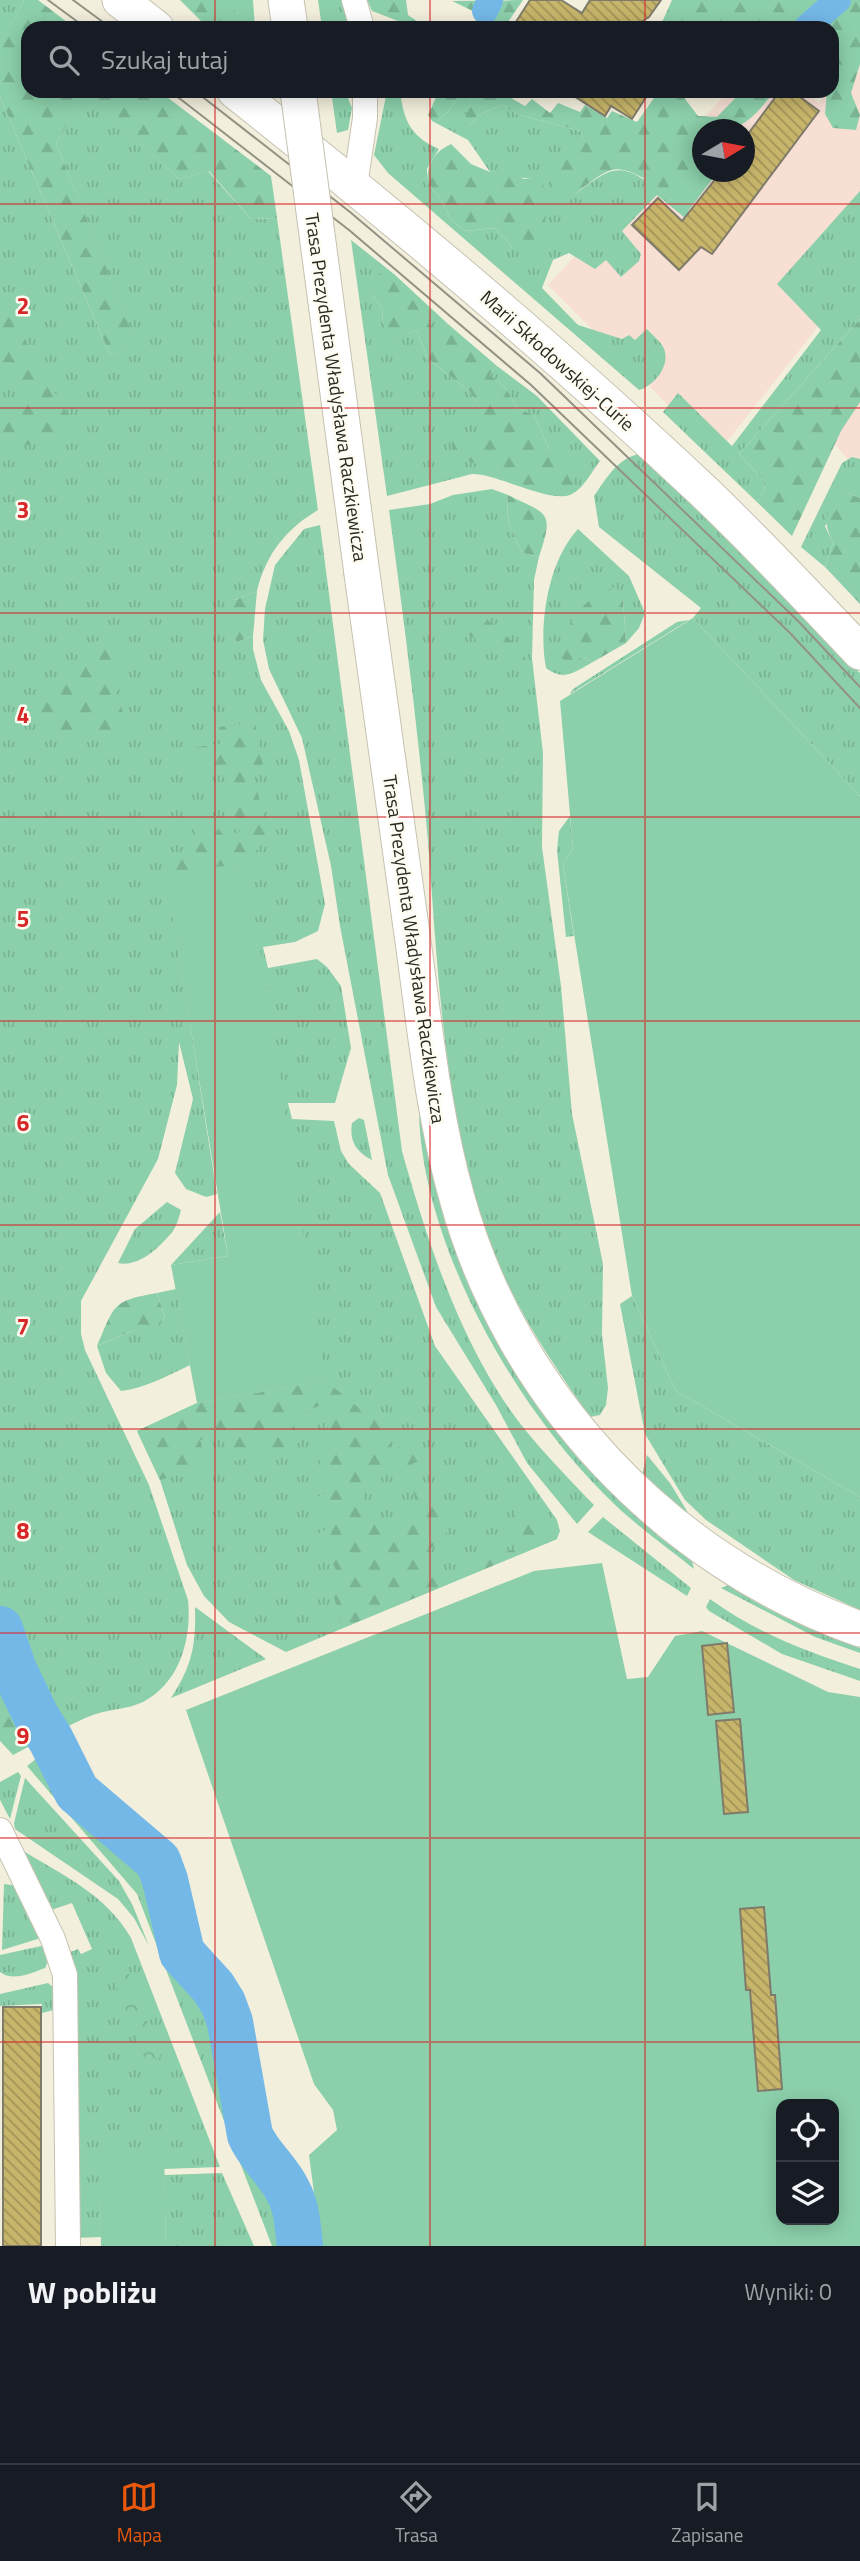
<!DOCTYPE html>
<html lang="pl">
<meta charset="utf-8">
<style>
:root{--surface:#171b24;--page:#242831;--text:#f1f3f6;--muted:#9ea1a6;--line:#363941;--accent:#ea580c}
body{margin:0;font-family:"Titillium Web",sans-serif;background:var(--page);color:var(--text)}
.controls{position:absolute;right:21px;bottom:21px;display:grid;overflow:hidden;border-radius:14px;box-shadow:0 4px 18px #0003}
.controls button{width:63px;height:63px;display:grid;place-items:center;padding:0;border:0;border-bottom:2px solid var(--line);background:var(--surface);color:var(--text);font:35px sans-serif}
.compass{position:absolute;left:692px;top:119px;width:63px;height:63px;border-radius:50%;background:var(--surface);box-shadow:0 4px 18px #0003;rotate:80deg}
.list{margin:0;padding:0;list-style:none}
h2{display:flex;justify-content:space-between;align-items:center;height:91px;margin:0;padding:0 28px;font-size:30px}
h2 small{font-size:23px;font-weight:400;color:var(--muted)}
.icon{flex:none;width:38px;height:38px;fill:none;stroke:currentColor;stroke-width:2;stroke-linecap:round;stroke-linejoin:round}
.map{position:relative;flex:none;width:860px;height:2246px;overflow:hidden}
.search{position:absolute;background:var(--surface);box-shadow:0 4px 18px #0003;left:21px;right:21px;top:21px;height:77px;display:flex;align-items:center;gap:18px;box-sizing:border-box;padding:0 24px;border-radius:21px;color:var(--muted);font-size:26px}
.sheet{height:217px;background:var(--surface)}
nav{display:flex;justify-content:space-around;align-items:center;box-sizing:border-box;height:98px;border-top:2px solid var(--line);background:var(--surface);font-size:19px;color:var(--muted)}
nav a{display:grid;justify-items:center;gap:4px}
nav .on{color:var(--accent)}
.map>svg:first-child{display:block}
.industrial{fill:#f7dfd4;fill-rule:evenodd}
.grass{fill:url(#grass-tufts)}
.forest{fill:url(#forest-firs)}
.park{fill:url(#park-crowns)}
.garden{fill:#8cd0ab;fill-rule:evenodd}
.water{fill:url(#water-waves)}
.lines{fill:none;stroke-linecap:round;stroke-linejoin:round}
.canal{stroke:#73b8e7;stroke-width:26}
.river{stroke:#73b8e7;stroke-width:46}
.building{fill:url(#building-back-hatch);stroke:#7e7b6b;stroke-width:2}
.street-casing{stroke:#c6c2b1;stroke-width:26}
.secondary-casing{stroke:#c6c2b1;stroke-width:37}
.street{stroke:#fff;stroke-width:24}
.secondary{stroke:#fff;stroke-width:35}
.tram{stroke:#949285;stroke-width:2}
.secondary-bridge-casing{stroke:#c6c2b1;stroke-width:37;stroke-linecap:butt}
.secondary-bridge{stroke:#fff;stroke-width:35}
.grid{fill:none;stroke:#d62828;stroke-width:2;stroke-opacity:0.55}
.labels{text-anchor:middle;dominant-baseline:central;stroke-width:5;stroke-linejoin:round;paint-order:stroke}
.street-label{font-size:19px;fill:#2a2922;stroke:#fefcf1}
.grid-label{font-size:23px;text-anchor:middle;font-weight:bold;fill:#d62828;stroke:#fefcf1;stroke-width:5;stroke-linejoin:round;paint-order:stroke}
</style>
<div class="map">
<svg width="860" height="2246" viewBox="0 0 860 2246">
<defs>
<pattern id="grass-tufts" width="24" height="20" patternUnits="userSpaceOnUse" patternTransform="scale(1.75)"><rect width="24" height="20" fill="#8cd0ab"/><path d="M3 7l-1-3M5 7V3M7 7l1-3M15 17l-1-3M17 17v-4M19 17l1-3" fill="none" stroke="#79b393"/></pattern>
<pattern id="forest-firs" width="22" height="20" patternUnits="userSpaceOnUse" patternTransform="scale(1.75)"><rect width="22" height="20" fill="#8cd0ab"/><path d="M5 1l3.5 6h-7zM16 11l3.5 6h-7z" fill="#79b393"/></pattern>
<pattern id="park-crowns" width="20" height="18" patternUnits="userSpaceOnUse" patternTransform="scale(1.75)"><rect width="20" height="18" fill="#8cd0ab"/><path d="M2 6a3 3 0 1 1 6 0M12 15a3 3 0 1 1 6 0" fill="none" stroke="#79b393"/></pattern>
<pattern id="water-waves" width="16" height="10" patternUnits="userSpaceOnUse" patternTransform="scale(1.75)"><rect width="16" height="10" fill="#73b8e7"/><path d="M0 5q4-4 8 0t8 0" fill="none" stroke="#5f96bb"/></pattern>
<pattern id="building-back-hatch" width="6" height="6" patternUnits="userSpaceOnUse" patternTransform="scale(1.75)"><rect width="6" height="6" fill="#c7b56b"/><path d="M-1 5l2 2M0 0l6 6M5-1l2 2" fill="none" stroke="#a29358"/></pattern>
</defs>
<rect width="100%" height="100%" fill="#f3efdd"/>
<path class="industrial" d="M 860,41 L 860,274 L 717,454 L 548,285 L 729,91 L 806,91 L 819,103 L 827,91 L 832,91 ZM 702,130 L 744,130 L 744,172 L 702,172 Z
M 860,394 L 860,473 L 831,440 Z"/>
<path class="grass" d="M 0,0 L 24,0 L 6,36 L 0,36 Z
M 235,0 L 253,0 L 255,28 L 231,28 L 235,21 Z
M 318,0 L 346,0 L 352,28 L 322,28 Z
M 331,91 L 345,91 L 352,108 L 348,130 L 337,133 Z
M 387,91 L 400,91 C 404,121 410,136 439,149 L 427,169 L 427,182 L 442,201 L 451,220 L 465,231 L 495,228 L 512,247 L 532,178 C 514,180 513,168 490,172 L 468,140 L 432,121 L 437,121 L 449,111 L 461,91 L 474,91 L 465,121 L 471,124 L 479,115 L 502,105 L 519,115 L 581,131 L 583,138 L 575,194 C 600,177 614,159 643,179 L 718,172 L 688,211 L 690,215 L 685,218 L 657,195 L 622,231 L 641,254 L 639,261 L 621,277 L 606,260 L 595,269 L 569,253 L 553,260 L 542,288 L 578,325 L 622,339 L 629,335 L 635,340 L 647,329 C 651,334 658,339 662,345 C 673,362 656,385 639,390 L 388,173 L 374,155 Z
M 86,93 L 179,179 L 208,171 L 251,219 L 277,218 L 318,510 C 286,529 266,554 257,591 L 234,600 L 237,642 L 253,636 L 253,649 L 261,680 L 289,731 L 299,760 L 325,904 L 318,931 L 295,942 L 263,947 L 268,968 L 317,959 L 327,967 L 341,986 L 351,1048 L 335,1103 L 288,1103 L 292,1119 L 334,1121 L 341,1151 L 349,1164 L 380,1193 L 435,1346 L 557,1520 L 560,1531 L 557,1539 L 286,1652 L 229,1622 L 204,1596 L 187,1565 L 160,1480 L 137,1431 L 197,1403 L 325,1381 L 166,872 L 217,1194 L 206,1197 L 186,1189 L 175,1173 L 193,1099 L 179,1042 L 177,1085 L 158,1159 L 81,1301 L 81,1334 L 85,1350 L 149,1485 L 188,1600 C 192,1638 180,1683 143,1702 C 128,1709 112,1709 96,1714 C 81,1719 67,1727 52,1734 L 13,1659 L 0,1619 L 0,97 L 110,355 L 138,347 L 56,143 Z
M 860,191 L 860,319 L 739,454 L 763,480 L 765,489 L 757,502 L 663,412 L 678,393 L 732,446 L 821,330 L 777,284 Z
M 351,240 L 394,274 L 448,324 L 434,330 L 414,301 L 371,294 L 383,309 L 382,322 L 395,338 L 417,330 L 427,358 L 470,392 L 485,416 L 479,438 L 550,451 L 534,415 L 517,408 L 508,391 L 490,374 L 497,366 L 537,396 L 600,461 C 592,471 584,488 572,494 C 553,505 496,473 472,474 L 387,496 Z
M 640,454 L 755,565 L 860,673 L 860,796 L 693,618 L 701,608 L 599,527 L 594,496 C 606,479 618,457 640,454 Z
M 852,457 L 860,459 L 860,498 L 847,493 L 825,526 L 833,543 L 825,567 L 801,547 L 842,463 Z
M 492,489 L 508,495 C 505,517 511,535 523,553 L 539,557 L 534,580 L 532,658 L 543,753 L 542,847 L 561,986 L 572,1114 L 603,1264 L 602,1334 L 608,1388 L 606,1405 L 600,1415 L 590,1417 C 550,1360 515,1309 490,1243 C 444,1122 438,970 428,841 C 418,730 404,620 389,510 L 430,504 L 453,495 Z
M 320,525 L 402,1151 C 425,1233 452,1317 497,1390 C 523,1433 560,1469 594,1505 L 577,1524 L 527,1463 L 496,1405 L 436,1307 L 388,1175 L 340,926 L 331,866 L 302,738 L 269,669 L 263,640 L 265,609 L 275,565 L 304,529 Z
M 578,529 L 629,576 L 645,613 L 639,628 L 626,643 L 623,599 L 583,657 L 593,662 C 574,672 565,682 546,668 C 538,625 548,561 578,529 Z
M 689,620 L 570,694 L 573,689 L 677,622 Z
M 570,816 L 573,848 L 563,865 L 574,936 L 566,937 L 557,850 L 559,831 Z
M 419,1114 L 445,1223 L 485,1320 L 540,1411 L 577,1457 L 658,1536 L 692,1561 L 694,1569 C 664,1545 631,1522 604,1494 C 513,1403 423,1245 419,1114 Z
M 359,1118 L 364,1120 L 372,1160 C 356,1152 349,1141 352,1123 Z
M 167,1202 L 181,1210 C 179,1217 177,1225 173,1231 C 161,1246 139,1268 118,1263 L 135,1229 Z
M 220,1212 L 228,1256 L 171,1265 Z
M 176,1289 L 190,1365 C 167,1376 146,1388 121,1391 L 106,1373 L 97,1346 L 132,1331 L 153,1327 L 165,1317 L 157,1293 Z
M 632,1296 L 676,1391 L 860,1497 L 860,1610 L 794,1580 L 706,1520 L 685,1500 L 645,1434 L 620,1304 Z
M 647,1455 L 670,1483 L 690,1516 L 642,1475 Z
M 603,1517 L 691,1588 L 687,1596 L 588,1532 Z
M 729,1585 C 769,1613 814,1631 860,1648 L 860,1653 L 815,1637 L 721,1588 Z
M 710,1599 C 755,1632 807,1652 860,1669 L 860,1681 L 782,1654 L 709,1611 L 706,1607 Z
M 195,1607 L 266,1659 L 171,1698 C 192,1666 196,1646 195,1607 Z
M 42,1754 L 56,1777 L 75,1802 L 143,1852 L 158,1878 L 172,1935 L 183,1963 L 219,2010 L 228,2038 L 246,2136 L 262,2169 L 282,2196 L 294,2246 L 272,2246 L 137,1894 L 27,1766 Z
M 18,1772 L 21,1776 L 10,1819 L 0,1800 L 0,1782 Z
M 25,1778 L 119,1881 L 133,1906 L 149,1946 L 134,1918 L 118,1899 L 15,1829 L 14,1823 Z
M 20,1849 C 62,1875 106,1894 131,1938 L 220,2167 L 164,2169 L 164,2150 L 100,2150 L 101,2237 L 74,2238 L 65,1954 L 78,1949 L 81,1954 L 92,1949 L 72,1903 L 48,1911 Z
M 4,1884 L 19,1886 L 41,1938 L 2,1950 Z
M 41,1946 L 44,1948 L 49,1959 L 45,1968 C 32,1973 12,1982 0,1972 L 0,1955 Z
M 48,1983 L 54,1988 L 54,2010 L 42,2013 L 42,2004 L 0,2006 L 0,2246 L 0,1994 Z
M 222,2173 L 254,2246 L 166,2246 L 164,2175 Z"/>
<path class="forest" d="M 24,0 L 38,0 L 75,28 L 28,28 L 28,91 L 159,91 L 271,176 L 277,218 L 251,219 L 209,171 L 179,179 L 86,94 L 56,143 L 139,348 L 110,355 L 0,97 L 0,36 L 6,35 Z
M 180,0 L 235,0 L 235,21 L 231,28 L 208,28 Z
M 367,0 L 406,0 L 408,15 L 421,24 L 398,21 L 372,11 Z
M 523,0 L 504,28 L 474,28 L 477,13 L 452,1 Z
M 672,0 L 860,0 L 860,64 L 851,93 L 860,115 L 856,130 L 833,128 L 825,114 L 827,91 L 832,91 L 832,28 L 652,28 L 663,20 Z
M 439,91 L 461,91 L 449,111 L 437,121 L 432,121 L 428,115 Z
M 474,91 L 499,91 L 525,106 L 532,99 L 550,113 L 558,103 L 580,112 L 585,105 L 607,118 L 612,111 L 637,122 L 659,91 L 679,91 L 698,116 L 717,117 L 742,91 L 775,91 C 749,122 745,130 702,130 L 702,172 L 707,173 L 693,187 L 677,198 C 659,190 632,165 612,170 C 600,173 586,186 575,194 L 554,190 L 550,169 L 565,152 L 580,147 L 583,138 L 581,131 L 519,115 L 502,105 L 479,115 L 471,124 L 464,122 Z
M 451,144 L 471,164 L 490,172 L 505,169 L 524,179 L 532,178 L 536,171 L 541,170 C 545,197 554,230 529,249 L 512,247 L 495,228 L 465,231 L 451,220 L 442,201 L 427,182 C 427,164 435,151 451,144 Z
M 387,273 L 414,301 L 434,329 L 448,324 L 497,366 L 490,374 L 508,391 L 517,408 L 534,415 L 550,451 L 569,455 L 576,474 L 572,485 L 560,493 L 524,487 L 452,453 L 452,436 L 478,438 L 484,415 L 470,392 L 427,358 L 417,330 L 394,339 L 382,322 L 383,309 L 371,294 L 378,274 Z
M 0,297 L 75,428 L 0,455 L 0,417 L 27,406 L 0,358 Z
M 860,319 L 860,402 L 841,431 L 792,536 L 757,502 L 765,489 L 763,480 L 739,454 Z
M 847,493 L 860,498 L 860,604 L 825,567 L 833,543 C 821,516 825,511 847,493 Z
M 508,495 C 549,515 554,511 539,557 L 523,553 C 511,535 505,517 508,495 Z
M 616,587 L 623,599 L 626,643 L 593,662 L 583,657 L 568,664 L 556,652 C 569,623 583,595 616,587 Z
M 257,591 L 253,636 L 237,642 L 229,630 L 224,612 L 234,600 Z
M 479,613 L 521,649 L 526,660 L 520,672 L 464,631 L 469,616 Z
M 117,634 L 122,657 L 107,665 L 129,730 L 49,738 L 36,695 L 90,663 L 88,644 Z
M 255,722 L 264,771 L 254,774 L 264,823 L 278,819 L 247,864 L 165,872 L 199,844 L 195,828 L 214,823 L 224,836 L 240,832 L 222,768 L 191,774 L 189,748 L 220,744 L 219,727 Z
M 157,1293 L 165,1317 L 153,1328 L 132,1331 L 97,1346 C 115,1305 111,1301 157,1293 Z
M 326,1381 L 370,1417 L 386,1418 L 391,1448 L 418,1445 L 423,1460 L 362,1481 L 364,1526 L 419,1516 L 413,1490 L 434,1489 L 448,1538 L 427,1550 L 439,1577 L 514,1549 L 514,1509 L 557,1539 L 342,1628 L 330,1582 L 340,1578 L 318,1534 L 330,1526 L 317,1497 L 329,1491 L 317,1453 L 333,1444 L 321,1405 L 292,1418 L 299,1443 L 232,1462 L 228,1435 L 200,1440 L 208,1467 L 160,1480 L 137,1431 L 197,1403 Z
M 0,1653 L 6,1670 L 43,1739 L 13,1755 L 0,1741 Z"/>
<path class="park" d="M 127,1968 L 161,2057 L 146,2063 L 112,1974 Z"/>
<path class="garden" d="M 693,618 L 860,796 L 860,1497 L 676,1391 L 632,1296 L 563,865 L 573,848 L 560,701 Z
M 247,864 L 326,1381 L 197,1403 L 171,1265 L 228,1256 L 165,872 Z
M 602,1563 L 627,1679 L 648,1677 L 675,1636 L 702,1631 L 828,1692 L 860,1697 L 860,2246 L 321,2246 L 309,2155 L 337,2130 L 333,2110 L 314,2084 L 186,1710 L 534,1571 ZM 781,2104 L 834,2104 L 834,2220 L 781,2220 Z
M 164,2149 L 166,2246 L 101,2246 L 99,2150 Z"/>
<path class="water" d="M 0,1619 L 13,1659 L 52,1734 L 43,1739 L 6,1670 L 0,1653 Z"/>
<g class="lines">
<path class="canal" d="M 485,11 L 490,0
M 806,28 L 838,0"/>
<path class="river" d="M 0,1629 L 14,1670 L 36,1716 L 51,1740 L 77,1792 L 158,1861 L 165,1880 L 182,1953 L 213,1987 L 223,2003 L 230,2022 L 250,2135 C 259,2156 278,2170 288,2191 C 297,2207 298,2228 300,2246"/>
</g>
<path class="building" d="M 530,0 L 561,0 L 582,13 L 590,0 L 661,0 L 649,17 L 631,28 L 512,28 Z
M 566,91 L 650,91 L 632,119 L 611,106 L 605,116 Z
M 780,91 L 792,91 L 819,111 L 712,254 L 701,247 L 679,270 L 632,225 L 658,198 L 682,221 L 721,172 L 745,172 L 745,138 Z
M 727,1643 L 734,1712 L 708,1715 L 702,1646 Z
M 740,1719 L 748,1812 L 724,1814 L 716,1721 Z
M 764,1907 L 771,1995 L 775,1995 L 782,2089 L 758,2091 L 750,1990 L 746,1990 L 740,1909 Z
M 3,2007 L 41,2007 L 41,2246 L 3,2246 Z"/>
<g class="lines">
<defs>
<path id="street" d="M 354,0 L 362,28
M 355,186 L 365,118 L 365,91
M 0,1830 L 53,1939 L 65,1975 L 68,2246"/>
<path id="secondary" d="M 120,0 L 156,28
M 286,0 L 290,28
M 235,91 C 396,218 552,349 701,489 C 756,541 808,597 860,652
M 362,574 C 378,692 395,809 411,927 C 424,1018 432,1110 457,1198 C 512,1397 667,1561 860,1629"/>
</defs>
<use href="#street" class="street-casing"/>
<use href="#secondary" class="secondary-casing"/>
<use href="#street" class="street"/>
<use href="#secondary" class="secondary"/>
<path class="tram" d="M 48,0 L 86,28
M 73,0 L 111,28
M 170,91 L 349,230 L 531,385 L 790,633 L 860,708
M 195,91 L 350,212 L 540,373 L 798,621 L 860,687"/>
<defs>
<path id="secondary-bridge" d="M 298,91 L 362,574"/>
</defs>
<use href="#secondary-bridge" class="secondary-bridge-casing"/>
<use href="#secondary-bridge" class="secondary-bridge"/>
</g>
<path class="grid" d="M 215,0 L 215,28M 430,0 L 430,28M 645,0 L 645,28M 215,91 L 215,2246M 430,91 L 430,2246M 645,91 L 645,2246M 0,204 L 860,204M 0,408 L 860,408M 0,613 L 860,613M 0,817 L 860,817M 0,1021 L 860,1021M 0,1225 L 860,1225M 0,1429 L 860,1429M 0,1633 L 860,1633M 0,1838 L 860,1838M 0,2042 L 860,2042"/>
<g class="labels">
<g class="street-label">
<text transform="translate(558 360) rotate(42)">Marii Skłodowskiej-Curie</text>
<text transform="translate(337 387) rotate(82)">Trasa Prezydenta Władysława Raczkiewicza</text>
<text transform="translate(415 949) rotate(82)">Trasa Prezydenta Władysława Raczkiewicza</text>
</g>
</g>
<g class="grid-label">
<text x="23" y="314">2</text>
<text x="23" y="518">3</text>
<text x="23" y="723">4</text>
<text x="23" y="927">5</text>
<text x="23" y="1131">6</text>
<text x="23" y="1335">7</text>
<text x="23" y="1539">8</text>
<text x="23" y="1744">9</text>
</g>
</svg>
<div class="controls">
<button><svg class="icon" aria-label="locate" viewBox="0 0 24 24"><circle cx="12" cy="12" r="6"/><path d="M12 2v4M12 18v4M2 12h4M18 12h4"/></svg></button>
<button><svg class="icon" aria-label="layers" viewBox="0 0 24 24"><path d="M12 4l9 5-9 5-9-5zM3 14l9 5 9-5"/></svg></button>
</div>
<svg class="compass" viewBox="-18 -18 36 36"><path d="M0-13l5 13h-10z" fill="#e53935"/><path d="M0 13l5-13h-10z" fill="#9ea1a6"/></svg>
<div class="search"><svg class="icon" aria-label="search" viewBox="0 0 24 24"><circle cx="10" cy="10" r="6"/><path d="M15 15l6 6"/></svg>Szukaj tutaj</div>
</div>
<section class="sheet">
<h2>W pobliżu<small>Wyniki: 0</small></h2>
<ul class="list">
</ul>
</section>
<nav>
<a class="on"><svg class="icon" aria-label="map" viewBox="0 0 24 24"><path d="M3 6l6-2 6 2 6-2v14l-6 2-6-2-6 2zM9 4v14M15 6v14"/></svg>Mapa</a>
<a><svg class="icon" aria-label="directions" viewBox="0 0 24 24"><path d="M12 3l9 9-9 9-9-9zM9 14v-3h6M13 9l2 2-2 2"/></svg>Trasa</a>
<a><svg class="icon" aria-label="saved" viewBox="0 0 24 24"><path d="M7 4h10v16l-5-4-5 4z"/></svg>Zapisane</a>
</nav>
